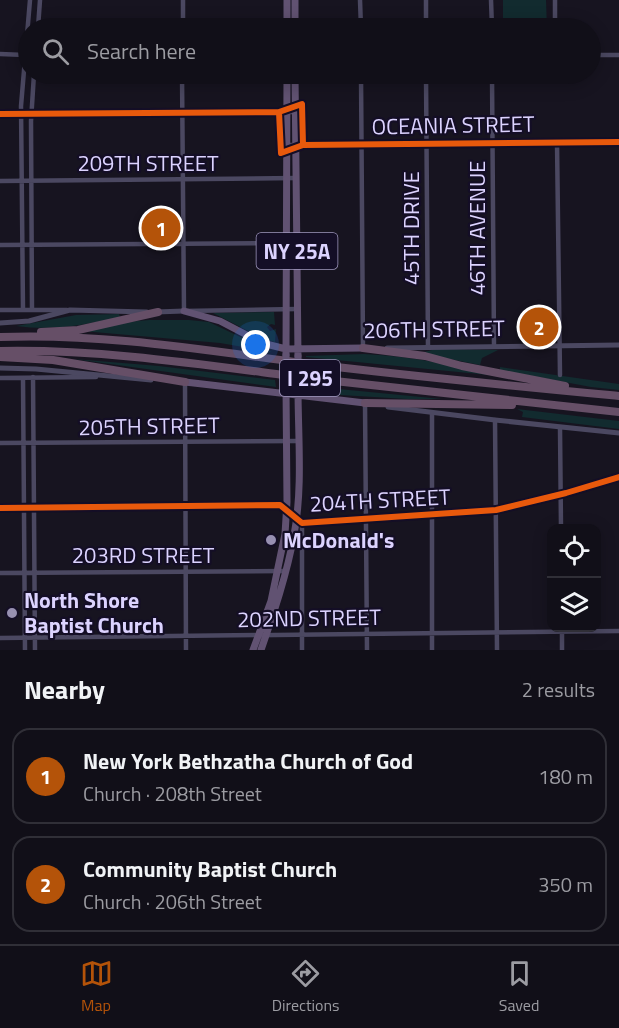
<!DOCTYPE html>
<meta charset="utf-8">
<style>
:root{--surface:#110f18;--page:#1e1d25;--text:#f1f3f6;--muted:#9c9ca2;--line:#302f37;--accent:#b45309}
body{margin:0;font-family:"Titillium Web",sans-serif;background:var(--page);color:var(--text)}
.controls{position:absolute;right:18px;bottom:18px;display:grid;overflow:hidden;border-radius:12px;box-shadow:0 3px 15px #0003}
.controls button{width:54px;height:54px;display:grid;place-items:center;padding:0;border:0;border-bottom:2px solid var(--line);background:var(--surface);color:var(--text);font:30px sans-serif}
.you{position:absolute;left:256px;top:345px;width:21px;height:21px;margin:-15px;border:4px solid #fff;border-radius:50%;background:#1a73e8;box-shadow:0 0 0 9px #1a73e833}
.badge{display:grid;place-items:center;width:39px;height:39px;border-radius:50%;background:var(--accent);color:#fff;font-size:20px;font-weight:700}
.pin{position:absolute;translate:-50% -50%;border:3px solid #fff;box-shadow:0 2px 6px #0006}
.list{margin:0;padding:0;list-style:none}
h2{display:flex;justify-content:space-between;align-items:center;height:78px;margin:0;padding:0 24px;font-size:26px}
h2 small{font-size:20px;font-weight:400;color:var(--muted)}
.list li{display:grid;grid-template-columns:39px 1fr auto;gap:18px;align-items:center;box-sizing:border-box;height:96px;margin:0 12px 12px;padding:0 12px;border:2px solid var(--line);border-radius:18px}
.list b{display:block;font-size:22px;white-space:nowrap}
.list p{margin:0;font-size:20px;white-space:nowrap;color:var(--muted)}
.list em{font-size:20px;font-style:normal;color:var(--muted)}
.icon{flex:none;width:33px;height:33px;fill:none;stroke:currentColor;stroke-width:2;stroke-linecap:round;stroke-linejoin:round}
.map{position:relative;flex:none;width:619px;height:650px;overflow:hidden}
.search{position:absolute;background:var(--surface);box-shadow:0 3px 15px #0003;left:18px;right:18px;top:18px;height:66px;display:flex;align-items:center;gap:15px;box-sizing:border-box;padding:0 21px;border-radius:33px;color:var(--muted);font-size:22px}
.sheet{height:294px;background:var(--surface)}
nav{display:flex;justify-content:space-around;align-items:center;box-sizing:border-box;height:84px;border-top:2px solid var(--line);background:var(--surface);font-size:16px;color:var(--muted)}
nav a{display:grid;justify-items:center;gap:3px}
nav .on{color:var(--accent)}
.map>svg:first-child{display:block}
.green{fill:#122b2f}
.lines{fill:none;stroke-linecap:round;stroke-linejoin:round}
.minor{stroke:#4b4861;stroke-width:4.5}
.tertiary{stroke:#4b4861;stroke-width:5}
.primary{stroke:#615272;stroke-width:7}
.motorway{stroke:#664f67;stroke-width:8}
.primary-bridge{stroke:#615272;stroke-width:7}
.cycleway-casing{stroke:#140e26;stroke-width:10}
.cycleway{stroke:#e8590c;stroke-width:6}
.poi-dot{fill:#9790b1;stroke:#140e26;stroke-width:2}
.labels{text-anchor:middle;dominant-baseline:central;stroke-width:4.5;stroke-linejoin:round;paint-order:stroke}
.shield{fill:#140e26;stroke:#a098be;stroke-width:1.5}
.shield-label{font-size:21px;font-weight:bold;fill:#dcd3ff}
.street-label{font-size:22px;fill:#dcd3ff;stroke:#140e26}
.poi-label{font-size:22px;font-weight:bold;fill:#dcd3ff;stroke:#140e26;text-anchor:start}
</style>
<div class="map">
<svg width="619" height="650" viewBox="0 0 619 650">
<rect width="100%" height="100%" fill="#171420"/>
<path class="green" d="M 503,0 L 546,0 L 547,28 L 503,28 Z
M 274,312 L 275,325 L 271,324 L 267,327 L 270,331 L 276,329 L 275,342 L 264,339 L 213,313 Z
M 119,314 L 120,317 C 84,325 54,331 16,326 L 76,315 Z
M 149,320 L 189,320 L 209,322 L 272,352 L 220,343 L 82,331 L 115,323 Z
M 436,349 L 498,350 L 482,358 L 480,365 L 425,354 L 424,352 Z
M 364,354 C 414,356 461,367 509,377 L 306,357 L 306,356 Z
M 74,359 L 159,366 L 275,380 L 276,387 Z
M 500,367 L 619,384 L 619,390 L 591,387 L 500,370 Z
M 306,385 L 318,387 L 442,399 L 407,399 L 307,393 Z
M 517,409 L 619,421 L 619,429 L 522,417 L 523,412 Z"/>
<g class="lines">
<path class="minor" d="M 183,0 L 183,28
M 360,0 L 361,28
M 426,0 L 426,28
M 491,0 L 492,28
M 555,0 L 555,28
M 38,28 L 40,0
M 0,54 L 25,55
M 590,55 L 619,55
M 182,74 L 184,311 L 297,309
M 361,74 L 363,348
M 426,74 L 428,347
M 492,74 L 494,346
M 0,114 L 296,112
M 557,142 L 560,375
M 287,145 L 619,142
M 0,181 L 296,178
M 0,245 L 297,243
M 0,310 L 67,310
M 23,310 L 21,106 L 30,0
M 32,310 L 31,121 L 34,74
M 33,377 L 35,650
M 0,378 L 96,377
M 23,378 L 25,650
M 185,382 L 186,650
M 365,403 L 367,650
M 432,413 L 432,650
M 495,420 L 497,650
M 560,428 L 561,528
M 0,443 L 298,441
M 0,508 L 280,505 L 302,523 L 496,510 L 566,493 L 619,477
M 302,523 L 302,650
M 0,573 L 285,571
M 562,628 L 562,650
M 0,638 L 619,631"/>
<path class="tertiary" d="M 156,312 L 184,311
M 0,323 L 29,321 L 70,310 L 147,312
M 387,348 L 619,345
M 0,368 L 36,369 L 151,380
M 388,407 L 495,420 L 619,433"/>
<path class="primary" d="M 295,0 L 295,28
M 287,28 L 287,0
M 295,74 L 298,356
M 184,311 L 220,321 L 262,343 L 286,349 L 363,348
M 286,355 L 287,74
M 185,382 L 365,403
M 253,650 L 271,601 L 285,534 L 287,502 L 286,387
M 261,650 C 274,612 287,574 294,535 C 303,488 298,436 298,388"/>
<path class="motorway" d="M 41,332 L 78,330 L 158,312
M 0,337 C 101,333 203,350 303,363 C 408,376 514,386 619,396
M 363,348 L 425,356 L 462,366 L 565,386
M 0,351 C 104,349 205,365 307,378 C 411,390 515,401 619,412
M 0,357 L 53,360 L 185,382
M 365,403 L 512,405"/>
<path class="primary-bridge" d="M 286,355 L 286,387
M 298,356 L 298,388"/>
<defs>
<path id="cycleway" d="M 279,112 L 281,153 L 303,145 L 619,142
M 0,114 L 279,112 L 302,104 L 303,145
M 0,508 L 280,505 L 302,523 L 496,510 L 566,493 L 619,477"/>
</defs>
<use href="#cycleway" class="cycleway-casing"/>
<use href="#cycleway" class="cycleway"/>
</g>
<g class="poi-dot">
<circle cx="271" cy="540" r="6"/>
<circle cx="12" cy="613" r="6"/>
</g>
<g class="labels">
<g class="shield">
<rect x="256.5" y="233" width="81" height="36" rx="4.5"/>
<rect x="280" y="360" width="60" height="36" rx="4.5"/>
</g>
<g class="shield-label">
<text x="297" y="251">NY 25A</text>
<text x="310" y="378">I 295</text>
</g>
<g class="street-label">
<text transform="translate(453 125) rotate(-1)">OCEANIA STREET</text>
<text x="148" y="163">209TH STREET</text>
<text transform="translate(411 228) rotate(-90)">45TH DRIVE</text>
<text transform="translate(477 228) rotate(-90)">46TH AVENUE</text>
<text transform="translate(434 329) rotate(-1)">206TH STREET</text>
<text transform="translate(149 426) rotate(-1)">205TH STREET</text>
<text transform="translate(380 500) rotate(-3)">204TH STREET</text>
<text x="143" y="555">203RD STREET</text>
<text transform="translate(309 618) rotate(-1)">202ND STREET</text>
</g>
<g class="poi-label">
<text x="283" y="540">McDonald's</text>
<text x="24" y="600">North Shore<tspan x="24" dy="25">Baptist Church</tspan></text>
</g>
</g>
</svg>
<div class="controls">
<button><svg class="icon" aria-label="locate" viewBox="0 0 24 24"><circle cx="12" cy="12" r="6"/><path d="M12 2v4M12 18v4M2 12h4M18 12h4"/></svg></button>
<button><svg class="icon" aria-label="layers" viewBox="0 0 24 24"><path d="M12 4l9 5-9 5-9-5zM3 14l9 5 9-5"/></svg></button>
</div>
<div class="you"></div>
<div class="pin badge" style="left:161px;top:228px">1</div>
<div class="pin badge" style="left:539px;top:327px">2</div>
<div class="search"><svg class="icon" aria-label="search" viewBox="0 0 24 24"><circle cx="10" cy="10" r="6"/><path d="M15 15l6 6"/></svg>Search here</div>
</div>
<section class="sheet">
<h2>Nearby<small>2 results</small></h2>
<ul class="list">
<li><span class="badge">1</span><div><b>New York Bethzatha Church of God</b><p>Church · 208th Street</p></div><em>180 m</em></li>
<li><span class="badge">2</span><div><b>Community Baptist Church</b><p>Church · 206th Street</p></div><em>350 m</em></li>
</ul>
</section>
<nav>
<a class="on"><svg class="icon" aria-label="map" viewBox="0 0 24 24"><path d="M3 6l6-2 6 2 6-2v14l-6 2-6-2-6 2zM9 4v14M15 6v14"/></svg>Map</a>
<a><svg class="icon" aria-label="directions" viewBox="0 0 24 24"><path d="M12 3l9 9-9 9-9-9zM9 14v-3h6M13 9l2 2-2 2"/></svg>Directions</a>
<a><svg class="icon" aria-label="saved" viewBox="0 0 24 24"><path d="M7 4h10v16l-5-4-5 4z"/></svg>Saved</a>
</nav>
